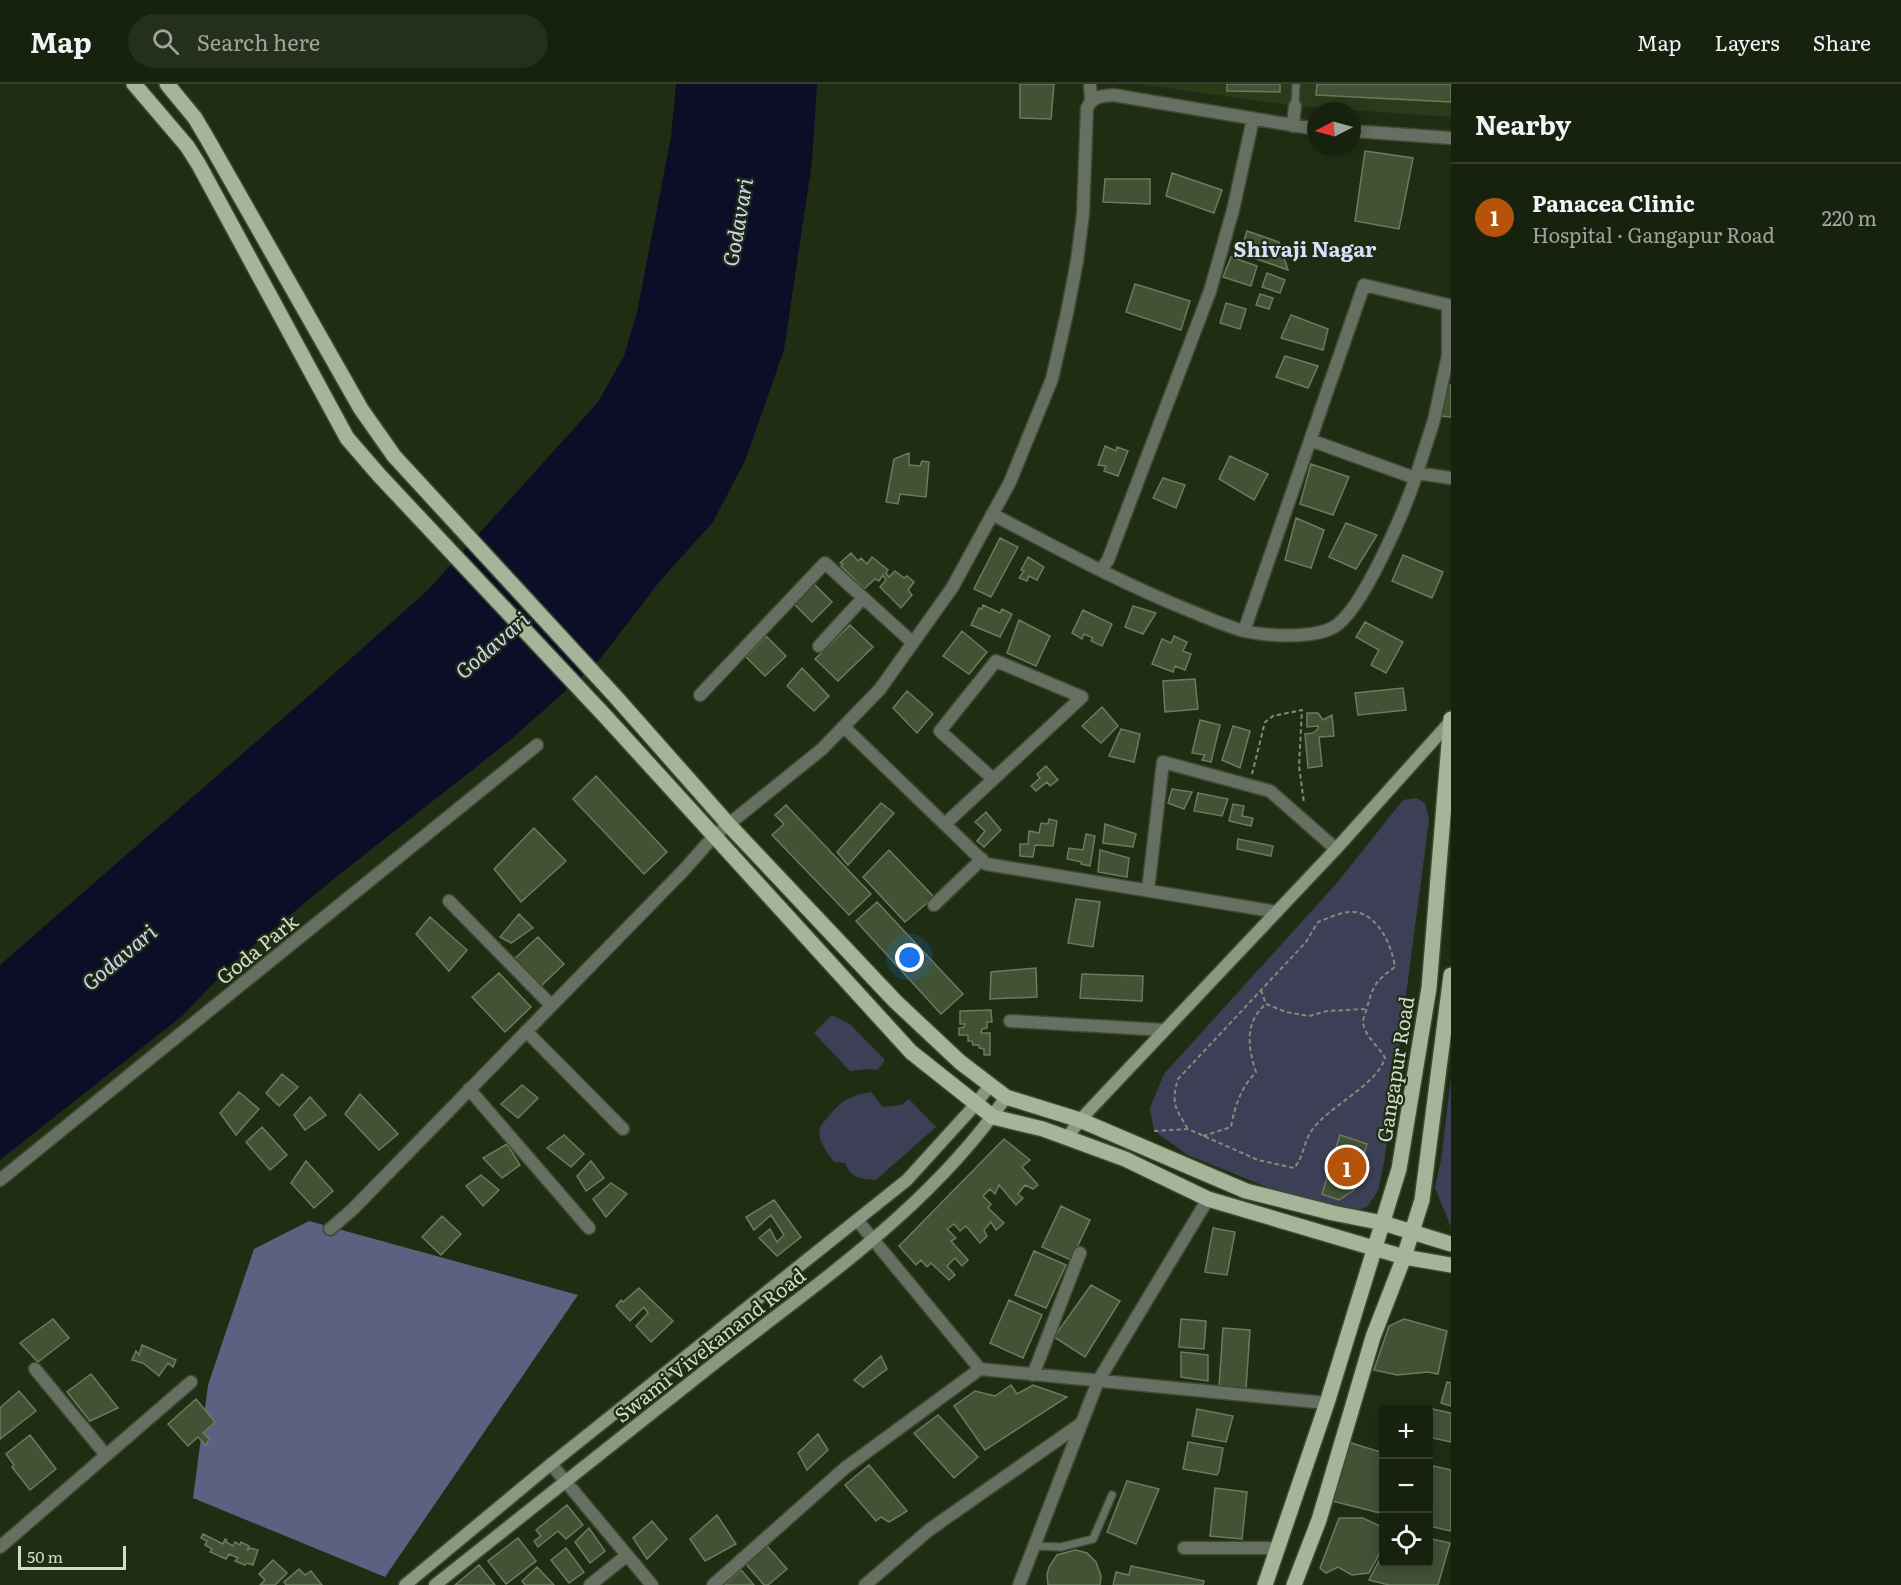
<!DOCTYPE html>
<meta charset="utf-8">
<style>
:root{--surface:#17220e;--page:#242f1c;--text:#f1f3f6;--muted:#9ea49e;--line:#363f2e;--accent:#b45309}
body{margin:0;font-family:Literata,serif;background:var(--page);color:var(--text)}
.controls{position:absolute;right:18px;bottom:18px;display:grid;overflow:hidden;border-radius:6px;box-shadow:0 3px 15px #0003}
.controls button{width:54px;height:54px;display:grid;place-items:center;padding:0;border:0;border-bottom:2px solid var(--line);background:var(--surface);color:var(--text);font:30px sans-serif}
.compass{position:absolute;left:1307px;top:18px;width:54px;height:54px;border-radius:50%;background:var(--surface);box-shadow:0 3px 15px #0003;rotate:264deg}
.scale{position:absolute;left:18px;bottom:15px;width:108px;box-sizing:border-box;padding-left:6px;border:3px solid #d2dccb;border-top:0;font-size:16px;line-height:21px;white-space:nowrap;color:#d2dccb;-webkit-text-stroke:4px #1f2e13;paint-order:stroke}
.you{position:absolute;left:910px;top:874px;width:21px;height:21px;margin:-15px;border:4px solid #fff;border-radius:50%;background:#1a73e8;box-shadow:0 0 0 9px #1a73e833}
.badge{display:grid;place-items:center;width:39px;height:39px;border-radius:50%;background:var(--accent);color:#fff;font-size:20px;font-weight:700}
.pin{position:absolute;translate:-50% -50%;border:3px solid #fff;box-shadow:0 2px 6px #0006}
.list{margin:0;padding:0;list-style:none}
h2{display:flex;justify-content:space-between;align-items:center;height:78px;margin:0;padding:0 24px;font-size:26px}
h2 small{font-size:20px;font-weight:400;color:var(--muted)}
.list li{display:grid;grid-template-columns:39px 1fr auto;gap:18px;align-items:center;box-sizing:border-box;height:108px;padding:0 24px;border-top:2px solid var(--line)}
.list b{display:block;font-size:22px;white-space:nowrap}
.list p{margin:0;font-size:20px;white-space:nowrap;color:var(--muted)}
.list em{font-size:20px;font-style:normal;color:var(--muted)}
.icon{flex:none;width:33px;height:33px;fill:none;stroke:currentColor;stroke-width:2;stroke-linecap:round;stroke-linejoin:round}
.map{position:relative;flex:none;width:1451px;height:1501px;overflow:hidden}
header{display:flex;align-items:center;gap:36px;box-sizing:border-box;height:84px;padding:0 30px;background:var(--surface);border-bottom:2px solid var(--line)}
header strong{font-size:28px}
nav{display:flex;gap:33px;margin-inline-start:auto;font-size:21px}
.search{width:420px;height:54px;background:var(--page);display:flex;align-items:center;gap:15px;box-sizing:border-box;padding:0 21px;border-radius:33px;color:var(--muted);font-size:22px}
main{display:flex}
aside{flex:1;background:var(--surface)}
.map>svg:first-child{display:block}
.built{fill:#2a3b1a}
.green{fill:#3d3f56}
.forest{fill:#5d6081}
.water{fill:#0d0d27}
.building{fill:#415235;stroke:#6a7c5e;stroke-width:1.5}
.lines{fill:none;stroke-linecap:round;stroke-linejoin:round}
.lane-casing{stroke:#3c4a30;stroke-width:10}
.street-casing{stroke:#3c4a30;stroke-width:15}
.secondary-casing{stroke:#3c4a30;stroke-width:15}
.primary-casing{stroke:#3c4a30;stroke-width:18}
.path{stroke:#818d78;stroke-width:2;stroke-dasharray:4.5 3;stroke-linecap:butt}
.lane{stroke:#676f62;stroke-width:7}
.street{stroke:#676f62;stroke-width:12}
.secondary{stroke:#8a9781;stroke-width:12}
.primary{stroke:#a5b59a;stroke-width:15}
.labels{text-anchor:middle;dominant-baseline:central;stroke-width:4.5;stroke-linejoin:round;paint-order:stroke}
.street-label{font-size:20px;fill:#d2dccb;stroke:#1f2e13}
.water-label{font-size:21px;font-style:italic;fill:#cfd3f7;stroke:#1f2e13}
.neighbourhood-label{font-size:21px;font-weight:bold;fill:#dcdffc;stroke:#1f2e13}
</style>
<header>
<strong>Map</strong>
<div class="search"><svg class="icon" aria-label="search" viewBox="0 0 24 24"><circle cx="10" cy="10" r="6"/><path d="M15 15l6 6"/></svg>Search here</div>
<nav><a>Map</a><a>Layers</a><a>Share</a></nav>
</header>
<main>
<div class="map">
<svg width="1451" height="1501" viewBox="0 0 1451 1501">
<rect width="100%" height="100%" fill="#1f2e13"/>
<path class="built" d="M 1140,0 L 1451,0 L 1451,33 L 1295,22 Z"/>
<path class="green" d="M 1416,714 L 1425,719 L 1429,736 L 1384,1079 L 1378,1107 L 1367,1123 L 1346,1129 L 1330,1129 L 1188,1071 L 1154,1047 L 1150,1024 L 1164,990 L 1336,800 L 1403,716 Z
M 832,931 L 850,940 L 885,976 L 878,986 L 866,985 L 850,987 L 814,949 Z
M 1451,994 L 1451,1143 L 1435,1104 L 1441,1076 Z
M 871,1008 L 883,1023 L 901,1021 L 909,1015 L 936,1043 L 876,1096 C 861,1095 851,1094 845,1079 L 834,1078 C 828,1069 816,1056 820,1044 C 821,1040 826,1036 828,1033 C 842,1016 849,1012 871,1008 Z"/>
<path class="forest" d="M 309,1137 L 578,1211 L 385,1493 L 193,1414 L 208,1301 L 254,1165 Z"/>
<path class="water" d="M 676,0 L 817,0 L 812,78 L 784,266 L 745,377 L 713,438 L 660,497 L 597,579 L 508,658 L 336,793 L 236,876 L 182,932 L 0,1076 L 0,881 L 320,602 L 428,506 L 598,318 L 624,272 L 637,228 L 671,53 Z"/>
<path class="building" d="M 1020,0 L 1054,0 L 1051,35 L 1020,34 Z
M 1227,0 L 1280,0 L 1280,8 L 1227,7 Z
M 1317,0 L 1451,0 L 1451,18 L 1316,11 Z
M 1365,67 L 1413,74 L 1399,145 L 1355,137 Z
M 1172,89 L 1222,106 L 1214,129 L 1166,112 Z
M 1105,95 L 1150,95 L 1150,120 L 1103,118 Z
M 1247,147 L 1279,158 L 1288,186 L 1240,169 Z
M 1231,173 L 1257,182 L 1251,202 L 1223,193 Z
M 1267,189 L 1285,196 L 1280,209 L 1262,203 Z
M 1135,200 L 1190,217 L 1181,246 L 1126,228 Z
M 1260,210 L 1273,214 L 1269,225 L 1256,221 Z
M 1226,219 L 1246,225 L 1240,245 L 1220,239 Z
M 1291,231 L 1328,245 L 1323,266 L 1281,254 Z
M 1285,272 L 1318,282 L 1308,304 L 1276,293 Z
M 1442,300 L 1451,301 L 1451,333 L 1440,332 Z
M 1105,362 L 1116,367 L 1117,363 L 1128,367 L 1118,392 L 1104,387 L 1106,382 L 1098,381 Z
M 909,369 L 909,381 L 920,382 L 922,377 L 929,378 L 926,413 L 900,410 L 898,420 L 886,418 L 894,375 Z
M 1230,372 L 1268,390 L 1254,416 L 1219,395 Z
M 1311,380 L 1349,393 L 1333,431 L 1300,420 Z
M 1163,394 L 1185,401 L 1176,424 L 1153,414 Z
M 1296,434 L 1324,446 L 1311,484 L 1285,476 Z
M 1346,439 L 1377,451 L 1356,485 L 1329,473 Z
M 1000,454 L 1018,463 L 991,513 L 974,505 Z
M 851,469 L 858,477 L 861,474 L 867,480 L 872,473 L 888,486 L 886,489 L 889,493 L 895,487 L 904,494 L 907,492 L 914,498 L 908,506 L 912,511 L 901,524 L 880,503 L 886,496 L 883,491 L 879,497 L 875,495 L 864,505 L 841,482 L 843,480 L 840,479 Z
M 1403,471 L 1443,488 L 1432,514 L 1392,497 Z
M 1028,473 L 1044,483 L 1037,496 L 1029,492 L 1027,497 L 1019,494 L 1024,487 L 1021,486 Z
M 813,499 L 832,518 L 812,538 L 793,519 Z
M 983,521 L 1000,529 L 1002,525 L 1012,530 L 1000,553 L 971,541 L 979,524 L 982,525 Z
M 1133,522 L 1156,529 L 1143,550 L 1125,543 Z
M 1083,526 L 1112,540 L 1102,562 L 1091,557 L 1093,554 L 1084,550 L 1082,555 L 1072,549 Z
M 1019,536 L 1050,552 L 1036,582 L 1007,569 Z
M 1365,538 L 1403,558 L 1386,589 L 1371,581 L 1379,566 L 1356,553 Z
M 850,541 L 873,563 L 838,597 L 815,575 Z
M 962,547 L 987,568 L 969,590 L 943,572 Z
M 766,552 L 786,572 L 765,592 L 746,573 Z
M 1174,552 L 1187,558 L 1183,567 L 1191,570 L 1185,586 L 1175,582 L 1173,588 L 1152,580 L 1162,555 L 1171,559 Z
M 802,584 L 829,612 L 814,627 L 787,602 Z
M 1195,595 L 1198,625 L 1165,628 L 1163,597 Z
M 1403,604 L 1406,626 L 1358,631 L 1355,609 Z
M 907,607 L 933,630 L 917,649 L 893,624 Z
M 1102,623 L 1118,642 L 1101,659 L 1082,642 Z
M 1307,629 L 1318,629 L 1323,636 L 1332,631 L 1334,652 L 1319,653 L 1322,682 L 1308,684 L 1305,650 L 1313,649 L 1318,645 L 1318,642 L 1307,643 Z
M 1200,636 L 1220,641 L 1211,678 L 1202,676 L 1205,671 L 1192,669 Z
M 1233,642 L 1250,647 L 1240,684 L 1222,676 Z
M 1121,645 L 1140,650 L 1134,678 L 1109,672 Z
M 1046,682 L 1058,696 L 1050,702 L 1047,698 L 1036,707 L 1031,702 L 1040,694 L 1037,690 Z
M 596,692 L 667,768 L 644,790 L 573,715 Z
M 1172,705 L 1192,708 L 1184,725 L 1168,719 Z
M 1198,709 L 1228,715 L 1222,732 L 1194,727 Z
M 881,719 L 894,729 L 848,781 L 837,768 Z
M 1233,720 L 1244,722 L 1242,732 L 1253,734 L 1251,742 L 1229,737 Z
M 786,721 L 871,810 L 849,831 L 772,751 L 784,740 L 775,731 Z
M 986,728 L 1001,746 L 984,763 L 977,757 L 985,747 L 975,738 Z
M 1049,735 L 1057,737 L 1053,762 L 1035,761 L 1033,773 L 1020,772 L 1020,760 L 1028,760 L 1029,747 L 1039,749 L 1041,739 L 1048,740 Z
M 1105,740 L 1136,750 L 1133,763 L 1103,759 Z
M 534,744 L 566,777 L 521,818 L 494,785 Z
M 1086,750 L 1095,752 L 1090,782 L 1081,780 L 1082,778 L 1067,775 L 1069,764 L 1083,766 Z
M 1238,755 L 1273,762 L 1271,772 L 1237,765 Z
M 889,766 L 934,813 L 905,838 L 863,793 Z
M 1100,766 L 1129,774 L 1127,793 L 1098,788 Z
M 1076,815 L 1100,818 L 1093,863 L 1068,859 Z
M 877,818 L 963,910 L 941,930 L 856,837 Z
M 519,830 L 533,844 L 511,859 L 500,853 Z
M 430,833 L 467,866 L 449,887 L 416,850 Z
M 538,853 L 564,880 L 538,905 L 512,877 Z
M 1036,884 L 1037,913 L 990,915 L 991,888 Z
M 499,889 L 531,923 L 505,948 L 472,913 Z
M 1082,890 L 1143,892 L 1142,917 L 1080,914 Z
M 991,926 L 992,938 L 987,938 L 987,944 L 982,945 L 981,949 L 990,949 L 990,971 L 984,971 L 984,965 L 979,964 L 979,961 L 973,961 L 972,957 L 968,957 L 968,951 L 959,951 L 959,944 L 964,943 L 965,940 L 960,940 L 960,927 Z
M 282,990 L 298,1003 L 279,1022 L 266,1009 Z
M 522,1001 L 538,1014 L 518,1034 L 501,1020 Z
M 239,1008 L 259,1025 L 236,1051 L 220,1029 Z
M 360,1010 L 398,1050 L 379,1066 L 345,1030 Z
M 310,1013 L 326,1031 L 305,1046 L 294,1031 Z
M 262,1043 L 287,1071 L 270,1086 L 246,1058 Z
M 564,1051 L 584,1070 L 571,1083 L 547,1064 Z
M 1340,1051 L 1367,1060 L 1354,1106 L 1339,1116 L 1322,1110 Z
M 1004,1055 L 1030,1076 L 1022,1083 L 1038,1101 L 1033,1105 L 1025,1101 L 1018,1110 L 1023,1114 L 1016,1121 L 999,1101 L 995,1110 L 990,1105 L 983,1112 L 991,1120 L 988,1124 L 1004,1139 L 996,1146 L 991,1138 L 984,1146 L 987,1152 L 980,1159 L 966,1142 L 960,1147 L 954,1140 L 947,1145 L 956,1154 L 951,1157 L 968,1176 L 962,1182 L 955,1174 L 947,1182 L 955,1191 L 949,1196 L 931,1179 L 927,1183 L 921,1176 L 916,1181 L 899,1162 Z
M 507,1060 L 520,1081 L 502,1094 L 483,1074 Z
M 306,1077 L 333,1107 L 314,1124 L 291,1099 Z
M 591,1077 L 604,1094 L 586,1107 L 577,1092 Z
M 481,1091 L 499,1106 L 483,1122 L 466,1102 Z
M 611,1099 L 627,1110 L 606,1133 L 593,1115 Z
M 774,1116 L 801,1153 L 777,1172 L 759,1154 L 770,1145 L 777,1158 L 784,1151 L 771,1131 L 754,1146 L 746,1133 Z
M 1061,1122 L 1090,1136 L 1071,1176 L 1042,1163 Z
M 442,1132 L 461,1150 L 441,1171 L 422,1153 Z
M 1213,1144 L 1235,1148 L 1227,1191 L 1205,1188 Z
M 1034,1167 L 1066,1181 L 1046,1224 L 1015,1211 Z
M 1091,1201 L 1120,1217 L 1085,1273 L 1054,1253 Z
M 639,1204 L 673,1237 L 651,1258 L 636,1242 L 648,1229 L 644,1223 L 630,1237 L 616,1222 L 621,1216 L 623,1218 Z
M 1009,1216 L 1042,1231 L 1023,1274 L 990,1259 Z
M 53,1235 L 69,1254 L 38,1278 L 20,1259 Z
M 1181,1235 L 1206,1237 L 1204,1265 L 1179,1263 Z
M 1404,1235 L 1447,1247 L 1438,1290 L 1428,1288 L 1397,1291 L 1374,1286 L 1389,1242 Z
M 1223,1244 L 1250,1246 L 1246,1305 L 1219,1303 Z
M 142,1261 L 176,1276 L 173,1283 L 168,1279 L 159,1292 L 143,1279 L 132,1276 L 136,1267 L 139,1271 Z
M 1181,1268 L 1208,1271 L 1208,1297 L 1181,1293 Z
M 881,1272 L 887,1285 L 863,1303 L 854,1296 Z
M 91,1290 L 118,1324 L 90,1337 L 67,1308 Z
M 1447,1298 L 1451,1299 L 1451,1322 L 1441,1319 Z
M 1011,1301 L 1017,1310 L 1033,1301 L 1067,1313 L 985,1366 L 954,1322 L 975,1307 L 995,1312 Z
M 19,1307 L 36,1327 L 0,1355 L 0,1324 Z
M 196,1315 L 215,1338 L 203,1349 L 209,1355 L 206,1361 L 198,1353 L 188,1362 L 168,1340 Z
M 1423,1323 L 1451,1329 L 1451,1358 L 1428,1353 L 1428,1326 L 1423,1326 Z
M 1197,1325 L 1233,1332 L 1226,1358 L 1192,1352 Z
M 938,1331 L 978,1373 L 954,1394 L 914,1349 Z
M 818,1350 L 828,1366 L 807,1386 L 798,1369 Z
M 30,1351 L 56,1385 L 30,1406 L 12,1383 L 14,1381 L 6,1370 Z
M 1188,1358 L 1223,1364 L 1219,1387 L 1217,1391 L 1183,1385 Z
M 1348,1358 L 1384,1369 L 1384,1392 L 1381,1401 L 1384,1401 L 1384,1430 L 1332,1417 Z
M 869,1381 L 907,1427 L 889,1438 L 881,1433 L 876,1437 L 845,1401 Z
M 1434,1382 L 1451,1386 L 1451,1447 L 1428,1442 L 1428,1391 Z
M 1127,1397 L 1159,1405 L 1136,1460 L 1107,1448 Z
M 1215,1404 L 1247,1408 L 1242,1455 L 1210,1452 Z
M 567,1421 L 583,1441 L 566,1455 L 558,1447 L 538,1463 L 534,1457 L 541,1452 L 536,1446 Z
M 717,1431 L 736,1460 L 705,1477 L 690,1455 Z
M 1339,1434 L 1363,1434 L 1384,1444 L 1384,1461 L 1369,1489 L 1352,1491 L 1338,1483 L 1326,1489 L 1320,1484 Z
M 652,1437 L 667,1455 L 647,1475 L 633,1454 Z
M 589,1444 L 605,1467 L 590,1479 L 575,1458 Z
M 203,1450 L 223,1460 L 225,1455 L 227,1456 L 226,1458 L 233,1462 L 235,1458 L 240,1461 L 241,1458 L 249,1462 L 247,1467 L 250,1464 L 258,1466 L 253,1481 L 247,1479 L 245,1481 L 235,1477 L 238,1474 L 229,1470 L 226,1475 L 210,1468 L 212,1465 L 205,1461 L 207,1457 L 201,1454 Z
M 518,1454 L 536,1477 L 506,1500 L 488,1477 Z
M 1428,1454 L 1450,1459 L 1438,1501 L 1389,1501 L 1369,1496 L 1384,1467 L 1384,1478 L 1428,1478 Z
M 767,1462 L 787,1485 L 768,1501 L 764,1501 L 746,1480 Z
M 566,1464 L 584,1488 L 569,1499 L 551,1476 Z
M 1075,1466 L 1087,1469 L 1096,1478 L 1101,1492 L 1100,1501 L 1048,1501 L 1047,1491 L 1049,1483 L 1057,1471 Z
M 273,1476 L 287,1489 L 275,1501 L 260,1501 L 265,1496 L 259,1490 Z
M 479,1481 L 495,1501 L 455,1501 Z
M 1131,1482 L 1204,1497 L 1203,1501 L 1113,1501 L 1116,1488 L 1129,1491 Z
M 537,1483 L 554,1501 L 525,1501 L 522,1497 Z
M 299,1485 L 305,1491 L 311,1487 L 322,1501 L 286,1501 L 284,1498 Z
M 741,1486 L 754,1501 L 724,1501 Z"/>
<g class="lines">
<defs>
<path id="lane" d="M 1295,22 L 1296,0
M 1034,1462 L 1061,1463 L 1093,1455 L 1112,1411"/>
<path id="street" d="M 1090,0 L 1091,16
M 1293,42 L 1295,22
M 1352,47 L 1451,54
M 1310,356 L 1415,394
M 992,430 C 1057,464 1121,499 1188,526 C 1206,533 1225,542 1244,547 C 1266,552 1313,555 1334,543 C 1363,526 1406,423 1417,389 L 1451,394
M 1101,486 L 1108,476 L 1210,207 L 1233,126 L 1253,35
M 1244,547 L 1364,201 L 1448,221 L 1448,271 L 1434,336 L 1417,389
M 819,562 L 863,514
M 700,611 L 825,479 L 913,559
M 844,643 L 986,780 L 1277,828
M 945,740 L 1082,613 L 996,577 L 940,647 L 993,695
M 1148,806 L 1163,678 L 1270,707 L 1336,765
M 449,817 L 551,921
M 934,821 L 982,775
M 1010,937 L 1165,946
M 526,947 L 623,1045
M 469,1005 L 589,1144
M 0,1096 L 537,661
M 857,1136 L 980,1285
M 330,1145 L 353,1125 L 683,787 L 714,752 L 822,665 L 880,605 L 952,504 L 1010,398 L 1052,295 L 1067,229 L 1077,177 L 1083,130 L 1087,24 C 1093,12 1101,12 1113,11 L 1316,45
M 35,1285 L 106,1371
M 1033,1291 L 1080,1169
M 551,1380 L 652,1501
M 0,1463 L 191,1298
M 1184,1464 L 1279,1464
M 590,1501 L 626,1472
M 713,1501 L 845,1384 L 980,1285 L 1327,1319
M 865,1501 L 929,1446 L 1082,1339
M 1019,1501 L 1098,1297 L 1208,1115"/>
<path id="secondary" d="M 1067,1054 L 1080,1036 L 1336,765 L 1450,638
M 405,1501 L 551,1380 L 907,1096 L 976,1020 L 990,1001
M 435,1501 C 530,1426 624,1350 720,1275 C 822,1196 932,1121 1006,1013"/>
<path id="primary" d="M 134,0 L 187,62 L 199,81 L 347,354 L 379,391 L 606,633 L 911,968 L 993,1033 L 1043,1045 L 1125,1075 L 1208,1115 L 1404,1173 L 1451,1181
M 167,0 L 195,34 L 208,56 L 361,325 L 394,372 L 615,612 L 729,741 L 895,917 L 960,978 L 1006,1013 L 1080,1036 L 1246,1107 L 1333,1129 L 1383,1139 L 1451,1160
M 1265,1501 L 1327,1319 L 1399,1085 L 1429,904 L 1451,635
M 1294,1501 L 1319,1436 L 1373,1253 L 1404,1173 L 1422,1116 L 1451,891"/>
</defs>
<use href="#lane" class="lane-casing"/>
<use href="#street" class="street-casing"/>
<use href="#secondary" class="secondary-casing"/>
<use href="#primary" class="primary-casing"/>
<path class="path" d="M 1252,690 L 1265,638 L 1273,632 L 1302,626 L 1299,682 L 1304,719
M 1261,906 L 1266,920
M 1266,920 L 1286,928 L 1309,932 L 1327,927 L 1365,925
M 1154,1047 L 1188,1045 L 1258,1076 L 1294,1084 C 1304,1073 1303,1059 1312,1046 C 1330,1021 1376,1002 1385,974 C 1379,962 1364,952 1363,938 C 1363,934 1366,928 1367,924 C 1373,902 1375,897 1395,883 C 1392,862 1377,826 1350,828 C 1340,828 1327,835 1318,838 L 1306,858 L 1178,995 C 1171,1019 1175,1024 1188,1045
M 1203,1052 L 1231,1043 C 1235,1021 1241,1004 1256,988 C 1248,964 1244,938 1266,920"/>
<use href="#lane" class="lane"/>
<use href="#street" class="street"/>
<use href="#secondary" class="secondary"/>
<use href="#primary" class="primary"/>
</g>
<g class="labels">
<g class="street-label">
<text transform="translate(256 864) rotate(-39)">Goda Park</text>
<text transform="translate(1394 985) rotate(-81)">Gangapur Road</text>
<text transform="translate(709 1260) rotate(-38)">Swami Vivekanand Road</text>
</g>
<g class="water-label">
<text transform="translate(736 138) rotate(-80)">Godavari</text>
<text transform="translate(491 560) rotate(-41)">Godavari</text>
<text transform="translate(118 872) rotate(-40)">Godavari</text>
</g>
<g class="neighbourhood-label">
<text x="1305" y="163">Shivaji Nagar</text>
</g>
</g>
</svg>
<div class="controls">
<button>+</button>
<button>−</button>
<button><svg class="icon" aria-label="locate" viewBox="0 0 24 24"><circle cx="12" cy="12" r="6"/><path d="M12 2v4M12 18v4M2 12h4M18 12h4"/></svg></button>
</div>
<svg class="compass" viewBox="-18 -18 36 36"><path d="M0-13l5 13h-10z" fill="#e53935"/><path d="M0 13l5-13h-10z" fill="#9ea49e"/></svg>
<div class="scale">50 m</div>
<div class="you"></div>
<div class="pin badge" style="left:1347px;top:1083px">1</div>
</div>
<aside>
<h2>Nearby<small></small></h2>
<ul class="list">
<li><span class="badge">1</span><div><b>Panacea Clinic</b><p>Hospital · Gangapur Road</p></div><em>220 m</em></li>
</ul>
</aside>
</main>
